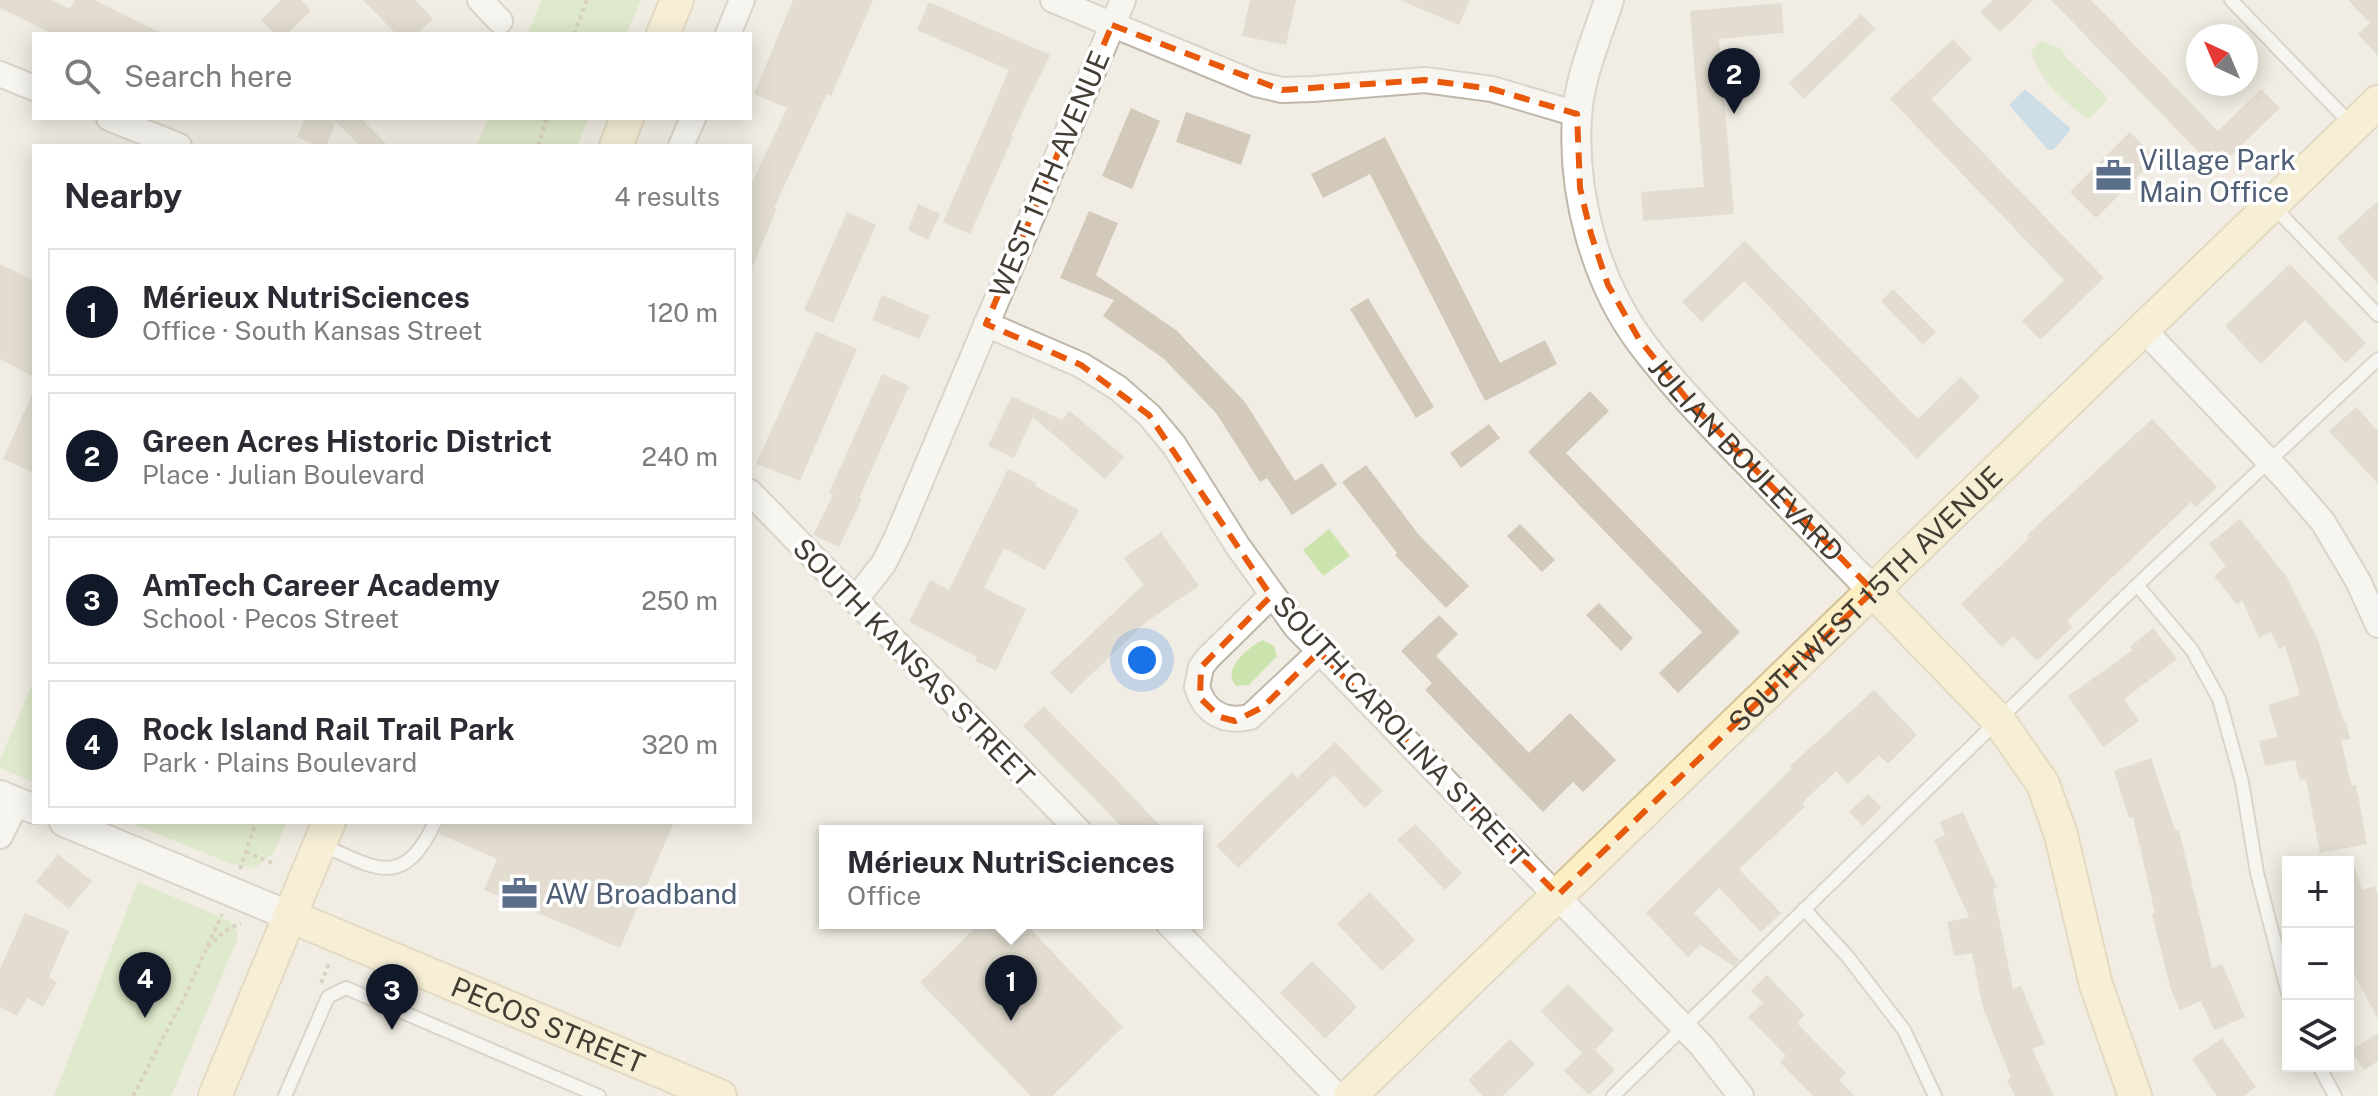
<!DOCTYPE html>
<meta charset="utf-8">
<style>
:root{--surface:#fff;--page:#f2f2f3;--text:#2b2b33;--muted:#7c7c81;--line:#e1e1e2;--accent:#111827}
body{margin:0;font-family:"Public Sans",sans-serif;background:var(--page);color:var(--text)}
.controls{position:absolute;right:24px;bottom:24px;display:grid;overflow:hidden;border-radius:0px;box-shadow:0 4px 20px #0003}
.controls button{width:72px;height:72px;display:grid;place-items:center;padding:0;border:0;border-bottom:2px solid var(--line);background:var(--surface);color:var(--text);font:40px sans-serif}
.compass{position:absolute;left:2186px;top:24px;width:72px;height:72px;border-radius:50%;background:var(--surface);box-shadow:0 4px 20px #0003;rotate:316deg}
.you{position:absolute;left:1142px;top:660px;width:28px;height:28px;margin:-20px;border:6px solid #fff;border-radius:50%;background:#1a73e8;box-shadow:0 0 0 12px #1a73e833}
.badge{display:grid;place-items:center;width:52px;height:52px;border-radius:50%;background:var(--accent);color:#fff;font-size:26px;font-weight:700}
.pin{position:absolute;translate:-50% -66px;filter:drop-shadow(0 2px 4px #0008)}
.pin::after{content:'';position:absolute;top:42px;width:28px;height:24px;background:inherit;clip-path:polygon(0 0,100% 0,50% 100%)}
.popup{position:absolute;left:819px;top:825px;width:384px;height:104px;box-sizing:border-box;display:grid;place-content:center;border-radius:0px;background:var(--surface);filter:drop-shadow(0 2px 6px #0005);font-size:26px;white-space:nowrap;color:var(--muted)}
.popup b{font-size:30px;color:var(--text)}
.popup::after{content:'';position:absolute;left:50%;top:100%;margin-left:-16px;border:16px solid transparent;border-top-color:var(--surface)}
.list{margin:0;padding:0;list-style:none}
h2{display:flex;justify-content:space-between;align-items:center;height:104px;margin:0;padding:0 32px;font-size:34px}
h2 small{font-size:26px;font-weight:400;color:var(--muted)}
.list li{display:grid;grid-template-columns:52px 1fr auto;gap:24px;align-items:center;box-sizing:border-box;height:128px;margin:0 16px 16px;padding:0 16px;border:2px solid var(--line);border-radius:0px}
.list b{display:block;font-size:30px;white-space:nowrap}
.list p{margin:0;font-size:26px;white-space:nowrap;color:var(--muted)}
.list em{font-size:26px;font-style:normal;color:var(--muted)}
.icon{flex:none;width:44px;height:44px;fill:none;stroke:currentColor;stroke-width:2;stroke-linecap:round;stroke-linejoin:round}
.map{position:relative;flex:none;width:2378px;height:1096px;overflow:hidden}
.search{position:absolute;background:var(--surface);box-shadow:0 4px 20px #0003;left:32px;top:32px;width:720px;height:88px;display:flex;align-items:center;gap:20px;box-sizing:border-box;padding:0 28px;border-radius:0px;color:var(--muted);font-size:30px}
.panel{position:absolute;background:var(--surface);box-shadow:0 4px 20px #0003;left:32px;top:144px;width:720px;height:680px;border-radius:0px}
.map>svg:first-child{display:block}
.green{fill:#cbe4ae}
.water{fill:#a2ccec}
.building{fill:#d2c9ba}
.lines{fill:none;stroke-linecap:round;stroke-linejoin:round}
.service-casing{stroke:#bfb8aa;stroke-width:16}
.minor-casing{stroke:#bfb8aa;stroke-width:28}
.tertiary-casing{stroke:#bfb8aa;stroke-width:32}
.secondary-casing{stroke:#d2c398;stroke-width:36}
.path{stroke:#bdb199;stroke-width:4;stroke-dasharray:4 4;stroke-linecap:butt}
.service{stroke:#fff;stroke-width:12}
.minor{stroke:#fff;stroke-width:24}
.tertiary{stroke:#fff;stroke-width:28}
.secondary{stroke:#fcefc4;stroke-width:32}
.marked{fill:none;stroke:#e8590c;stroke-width:6;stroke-dasharray:16 10;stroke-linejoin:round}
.labels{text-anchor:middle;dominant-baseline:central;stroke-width:7;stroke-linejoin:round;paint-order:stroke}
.service-label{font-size:28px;fill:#4e5e75;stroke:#fff;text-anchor:start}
.street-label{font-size:28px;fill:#433d34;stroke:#fff}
</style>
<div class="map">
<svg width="2378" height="1096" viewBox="0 0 2378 1096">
<rect width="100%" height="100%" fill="#f1ede4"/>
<path class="green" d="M 542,0 L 641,0 L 626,34 L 527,34 Z
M 2041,41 L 2062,49 L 2066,57 L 2105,95 L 2107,100 L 2090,118 L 2085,117 C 2056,93 2045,87 2031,52 Z
M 489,118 L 589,118 L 577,146 L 476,146 Z
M 1329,529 L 1350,556 L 1323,576 L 1303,550 Z
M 1263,640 L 1274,646 L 1277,656 L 1249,685 L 1236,686 C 1221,670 1248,647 1263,640 Z
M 34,680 L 34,782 L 0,768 L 0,760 Z
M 128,822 L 287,822 L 274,852 L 255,868 L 229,863 Z
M 138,882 L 230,921 L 237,932 L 237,940 L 171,1096 L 54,1096 Z"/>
<path class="water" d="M 2025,89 L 2070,128 L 2069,132 L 2053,150 L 2048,150 L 2009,105 Z"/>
<path class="building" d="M 0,0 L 52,0 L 70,9 L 75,0 L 95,0 L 163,34 L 53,34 L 0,8 Z
M 281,0 L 301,0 L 311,11 L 287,34 L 275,34 L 261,20 Z
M 363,0 L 415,0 L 433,19 L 417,34 L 396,34 Z
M 793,0 L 873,0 L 831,96 L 827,94 L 774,208 L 777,209 L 750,272 L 750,187 L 787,108 L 754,94 Z
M 1250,0 L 1296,0 L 1286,45 L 1242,36 Z
M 1400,0 L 1470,0 L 1459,25 Z
M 1993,0 L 2034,0 L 2000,32 L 1980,12 Z
M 2051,0 L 2091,0 L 2218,131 L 2261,89 L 2280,108 L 2216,170 Z
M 2348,0 L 2378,0 L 2378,56 L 2358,34 L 2370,23 Z
M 929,2 L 1050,55 L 1011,136 L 1013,137 L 970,234 L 943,222 L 1009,70 L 917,30 Z
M 1781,3 L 1784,33 L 1719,39 L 1734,214 L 1643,221 L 1641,192 L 1704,187 L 1690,11 Z
M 1861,14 L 1875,29 L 1804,99 L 1789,83 Z
M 1953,39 L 1972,59 L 1931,99 L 2104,278 L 2040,340 L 2022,321 L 2064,280 L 1890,99 Z
M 1131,108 L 1160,121 L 1132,189 L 1102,176 Z
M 1186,112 L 1251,135 L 1241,165 L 1176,142 Z
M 305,118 L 326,118 L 336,122 L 326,146 L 317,146 L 297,137 Z
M 332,118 L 361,118 L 388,146 L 360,146 Z
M 2130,132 L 2156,158 L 2096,218 L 2070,192 Z
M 1385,137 L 1500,363 L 1545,340 L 1557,364 L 1485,401 L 1370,174 L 1323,198 L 1311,174 Z
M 2378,201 L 2378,284 L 2337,238 Z
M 918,204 L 940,214 L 928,240 L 908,230 Z
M 1089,211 L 1118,223 L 1096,275 L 1176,330 L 1245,402 L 1295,481 L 1322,463 L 1337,485 L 1292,515 L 1267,478 L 1260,482 L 1216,413 L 1164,359 L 1103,316 L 1114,300 L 1060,278 Z
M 847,212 L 876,225 L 833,323 L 804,310 Z
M 1745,241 L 1918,419 L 1961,377 L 1980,397 L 1917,459 L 1744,281 L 1702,322 L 1682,302 Z
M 0,264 L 34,281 L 34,377 L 0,359 Z
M 2290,264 L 2366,343 L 2346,363 L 2305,320 L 2261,364 L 2225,326 Z
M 1893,289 L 1936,332 L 1923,345 L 1881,301 Z
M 882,295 L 930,316 L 919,339 L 872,320 Z
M 1368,298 L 1434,407 L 1416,418 L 1350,309 Z
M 816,331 L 857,349 L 800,481 L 756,464 Z
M 882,374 L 909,386 L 859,498 L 862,499 L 839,547 L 813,535 L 833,495 L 829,493 Z
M 34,390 L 34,473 L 3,459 Z
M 1590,391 L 1609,411 L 1566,453 L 1740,632 L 1678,693 L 1659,673 L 1702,632 L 1528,452 Z
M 1012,396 L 1062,420 L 1070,411 L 1124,457 L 1105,479 L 1033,417 L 1014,458 L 988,446 Z
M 2356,407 L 2378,431 L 2378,484 L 2329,431 Z
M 2152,419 L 2217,487 L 2196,507 L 2191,502 L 2067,621 L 2072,627 L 2037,661 L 2013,636 L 2002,647 L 1961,604 L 2029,538 L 2027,535 Z
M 1489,424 L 1500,438 L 1461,468 L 1450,453 Z
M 1366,465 L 1419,535 L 1469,586 L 1446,608 L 1395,555 L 1397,553 L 1342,482 Z
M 1008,469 L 1036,483 L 1035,486 L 1079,510 L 1045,570 L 1004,548 L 984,588 L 1026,609 L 996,671 L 975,661 L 977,657 L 909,622 L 930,580 L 949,590 Z
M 2240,519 L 2287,577 L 2319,643 L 2344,723 L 2346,722 L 2350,739 L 2341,740 L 2351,785 L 2356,785 L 2367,844 L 2320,853 L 2306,779 L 2300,780 L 2295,760 L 2265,766 L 2259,741 L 2278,737 L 2268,705 L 2300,695 L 2285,646 L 2279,649 L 2271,632 L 2259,638 L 2242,600 L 2237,605 L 2214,576 L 2226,566 L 2209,544 Z
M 1520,524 L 1555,560 L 1542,572 L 1507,536 Z
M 1161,532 L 1199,586 L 1146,622 L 1071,694 L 1050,673 L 1143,585 L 1124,558 Z
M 1599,603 L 1633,638 L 1621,651 L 1586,615 Z
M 1439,615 L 1458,634 L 1436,656 L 1529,753 L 1570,713 L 1616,760 L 1583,792 L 1573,782 L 1543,812 L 1425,690 L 1432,683 L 1401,651 Z
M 2153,628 L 2177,659 L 2124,699 L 2139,721 L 2103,747 L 2068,696 L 2133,650 L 2130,647 Z
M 1874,690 L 1917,735 L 1888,764 L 1879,755 L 1848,784 L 1836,771 L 1802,803 L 1805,807 L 1739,869 L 1781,913 L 1761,932 L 1719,888 L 1694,913 L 1739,960 L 1734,966 L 1700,945 L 1688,957 L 1646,913 L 1792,768 L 1790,766 Z
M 1044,706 L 1115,778 L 1165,831 L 1126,831 L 1023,726 Z
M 1335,742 L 1383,791 L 1365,808 L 1334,775 L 1238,868 L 1216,846 L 1292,772 L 1297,778 Z
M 2151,758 L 2175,830 L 2179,830 L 2212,968 L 2222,964 L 2245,1017 L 2214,1030 L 2201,1001 L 2180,1010 L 2171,990 L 2152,914 L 2155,913 L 2133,817 L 2129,818 L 2114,771 Z
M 1868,794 L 1882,808 L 1863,826 L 1849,812 Z
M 1963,812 L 1997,887 L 1993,889 L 2013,989 L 2021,986 L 2045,1044 L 2032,1049 L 2054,1096 L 2015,1096 L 2007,1080 L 2011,1078 L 1983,1008 L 1972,953 L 1954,956 L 1947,922 L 1969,917 L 1934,840 L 1945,835 L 1940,822 Z
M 444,822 L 674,822 L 620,948 L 484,890 L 497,859 L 439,834 Z
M 1415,824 L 1462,873 L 1445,890 L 1397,840 Z
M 58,854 L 92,881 L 69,909 L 36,882 Z
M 2352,859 L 2362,890 L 2375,886 L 2378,896 L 2378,1019 L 2348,963 L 2348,954 L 2354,951 L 2348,932 L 2348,860 Z
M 1370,892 L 1415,940 L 1382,971 L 1337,924 Z
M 25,913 L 69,931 L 49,977 L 57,982 L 43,1007 L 27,998 L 17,1016 L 0,1007 L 0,969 Z
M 980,923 L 1025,923 L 1123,1027 L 1052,1096 L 1031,1096 L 920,982 Z
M 1312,961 L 1357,1007 L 1325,1039 L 1280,993 Z
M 1767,975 L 1805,1015 L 1797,1023 L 1846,1073 L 1839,1080 L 1854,1096 L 1813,1096 L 1780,1062 L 1786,1056 L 1748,1017 L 1763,1003 L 1751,991 Z
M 1568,984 L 1614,1030 L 1595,1050 L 1615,1070 L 1589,1095 L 1564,1071 L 1582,1053 L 1541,1011 Z
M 2378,1033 L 2378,1061 L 2364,1070 L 2351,1050 Z
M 2222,1038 L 2256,1087 L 2244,1096 L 2217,1096 L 2192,1059 Z
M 1510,1039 L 1535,1064 L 1502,1096 L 1483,1096 L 1468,1080 Z"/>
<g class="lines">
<defs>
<path id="service" d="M 2231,0 L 2351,124
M 2272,205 L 2378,315
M 2137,585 L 2192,650 L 2219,699 L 2242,782 L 2257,873 L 2288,993
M 320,844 C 375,868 403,891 435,822
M 1804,909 L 1848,957 L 1904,1030 L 1935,1096
M 2319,1066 L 2335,1096
M 285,1096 L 328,997 L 346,988 L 599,1096
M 1613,1096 L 2137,585 L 2378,359"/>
<path id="minor" d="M 480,0 L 500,21
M 1053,0 L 1256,84 L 1282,90 L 1313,89 L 1425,80 L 1492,89 L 1577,114
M 728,34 L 742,0
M 0,74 L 34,88
M 109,118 L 179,146
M 681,146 L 693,118
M 986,324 L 1081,365 L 1118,388 L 1149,415 L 1174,445 L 1237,545 L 1296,627 L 1701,1045 L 1741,1096
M 2143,329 L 2284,477 L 2323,522 L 2358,581 L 2378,625
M 750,492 L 1079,831
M 1271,596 L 1208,658 L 1201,667 L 1197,687 C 1205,713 1224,723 1250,717 L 1319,652
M 855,600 L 884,563 L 897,537 L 1123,0
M 0,836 L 17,802
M 1168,923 L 1337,1096"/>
<g id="tertiary">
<path id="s1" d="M 1609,0 C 1597,38 1579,77 1577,117 C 1572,193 1595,280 1640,341 C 1672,384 1709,422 1746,460 C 1788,503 1830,547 1873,591"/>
<path d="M 0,795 L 34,809"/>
<path d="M 64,822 L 290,916"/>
</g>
<g id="secondary">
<path d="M 663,34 L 677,0"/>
<path d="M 616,146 L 627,118"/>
<path d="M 1873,591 L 1999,721 L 2043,784 L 2061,835 L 2096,985 L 2135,1096"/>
<path id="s2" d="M 290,916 L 720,1096"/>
<path d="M 215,1096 L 329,822"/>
<path id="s3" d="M 1350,1096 L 2378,102"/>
</g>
</defs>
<use href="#service" class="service-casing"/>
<use href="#minor" class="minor-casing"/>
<use href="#tertiary" class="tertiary-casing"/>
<use href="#secondary" class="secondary-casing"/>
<path class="path" d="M 574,34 L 587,0
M 538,146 L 547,118
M 246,852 L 273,863
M 240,869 L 256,822
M 208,947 L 225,931 L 241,923
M 321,983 L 330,961
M 133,1096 L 185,996 L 222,914"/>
<use href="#service" class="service"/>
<use href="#minor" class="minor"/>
<use href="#tertiary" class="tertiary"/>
<use href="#secondary" class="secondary"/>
</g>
<path d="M0 0H2378V1096H0ZM 1112,25 L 1282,90 L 1425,80 L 1492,89 L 1577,114 L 1580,188 L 1591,234 L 1608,285 L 1639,339 L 1687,399 L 1873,591 L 1558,895 L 1319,652 L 1263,707 L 1235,721 L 1220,717 L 1200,698 L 1201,667 L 1271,596 L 1149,415 L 1081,365 L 986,324 Z" fill="#f1ede4" fill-opacity=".55" fill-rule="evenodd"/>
<path class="marked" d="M 1112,25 L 1282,90 L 1425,80 L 1492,89 L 1577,114 L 1580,188 L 1591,234 L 1608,285 L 1639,339 L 1687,399 L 1873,591 L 1558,895 L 1319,652 L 1263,707 L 1235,721 L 1220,717 L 1200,698 L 1201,667 L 1271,596 L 1149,415 L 1081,365 L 986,324 Z"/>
<defs>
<symbol id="office-bare" viewBox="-9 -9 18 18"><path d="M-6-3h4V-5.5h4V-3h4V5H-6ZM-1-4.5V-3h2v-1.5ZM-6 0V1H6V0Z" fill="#5c6f8a" stroke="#fff" stroke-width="2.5" paint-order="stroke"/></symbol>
</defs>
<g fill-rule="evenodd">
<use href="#office-bare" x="2088" y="150" width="51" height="51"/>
<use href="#office-bare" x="494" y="868" width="51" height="51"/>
</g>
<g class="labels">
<g class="service-label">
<text x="2139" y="159">Village Park<tspan x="2139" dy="32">Main Office</tspan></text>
<text x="545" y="893">AW Broadband</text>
</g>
<g class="street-label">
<text transform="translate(1049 174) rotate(-67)">WEST 11TH AVENUE</text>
<text stroke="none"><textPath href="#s1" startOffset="518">JULIAN BOULEVARD</textPath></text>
<text stroke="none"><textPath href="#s3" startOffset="716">SOUTHWEST 15TH AVENUE</textPath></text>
<text transform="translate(914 662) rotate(46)">SOUTH KANSAS STREET</text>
<text transform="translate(1401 731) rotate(47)">SOUTH CAROLINA STREET</text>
<text stroke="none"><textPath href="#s2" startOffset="280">PECOS STREET</textPath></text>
</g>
</g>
</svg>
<div class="controls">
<button>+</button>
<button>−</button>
<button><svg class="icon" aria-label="layers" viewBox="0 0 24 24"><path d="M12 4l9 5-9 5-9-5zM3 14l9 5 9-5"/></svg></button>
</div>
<svg class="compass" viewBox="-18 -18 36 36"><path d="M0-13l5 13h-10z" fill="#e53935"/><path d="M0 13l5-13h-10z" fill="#7c7c81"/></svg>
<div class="you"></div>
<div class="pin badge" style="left:1011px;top:1021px">1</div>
<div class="popup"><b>Mérieux NutriSciences</b>Office</div>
<div class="pin badge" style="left:1734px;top:114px">2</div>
<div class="pin badge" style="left:392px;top:1030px">3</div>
<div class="pin badge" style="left:145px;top:1018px">4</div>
<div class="search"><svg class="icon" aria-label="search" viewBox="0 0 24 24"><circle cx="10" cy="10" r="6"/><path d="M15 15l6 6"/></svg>Search here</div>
<section class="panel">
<h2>Nearby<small>4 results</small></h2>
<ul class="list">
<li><span class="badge">1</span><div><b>Mérieux NutriSciences</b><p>Office · South Kansas Street</p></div><em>120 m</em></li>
<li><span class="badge">2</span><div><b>Green Acres Historic District</b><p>Place · Julian Boulevard</p></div><em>240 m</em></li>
<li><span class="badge">3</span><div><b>AmTech Career Academy</b><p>School · Pecos Street</p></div><em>250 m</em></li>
<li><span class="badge">4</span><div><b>Rock Island Rail Trail Park</b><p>Park · Plains Boulevard</p></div><em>320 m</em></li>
</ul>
</section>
</div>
